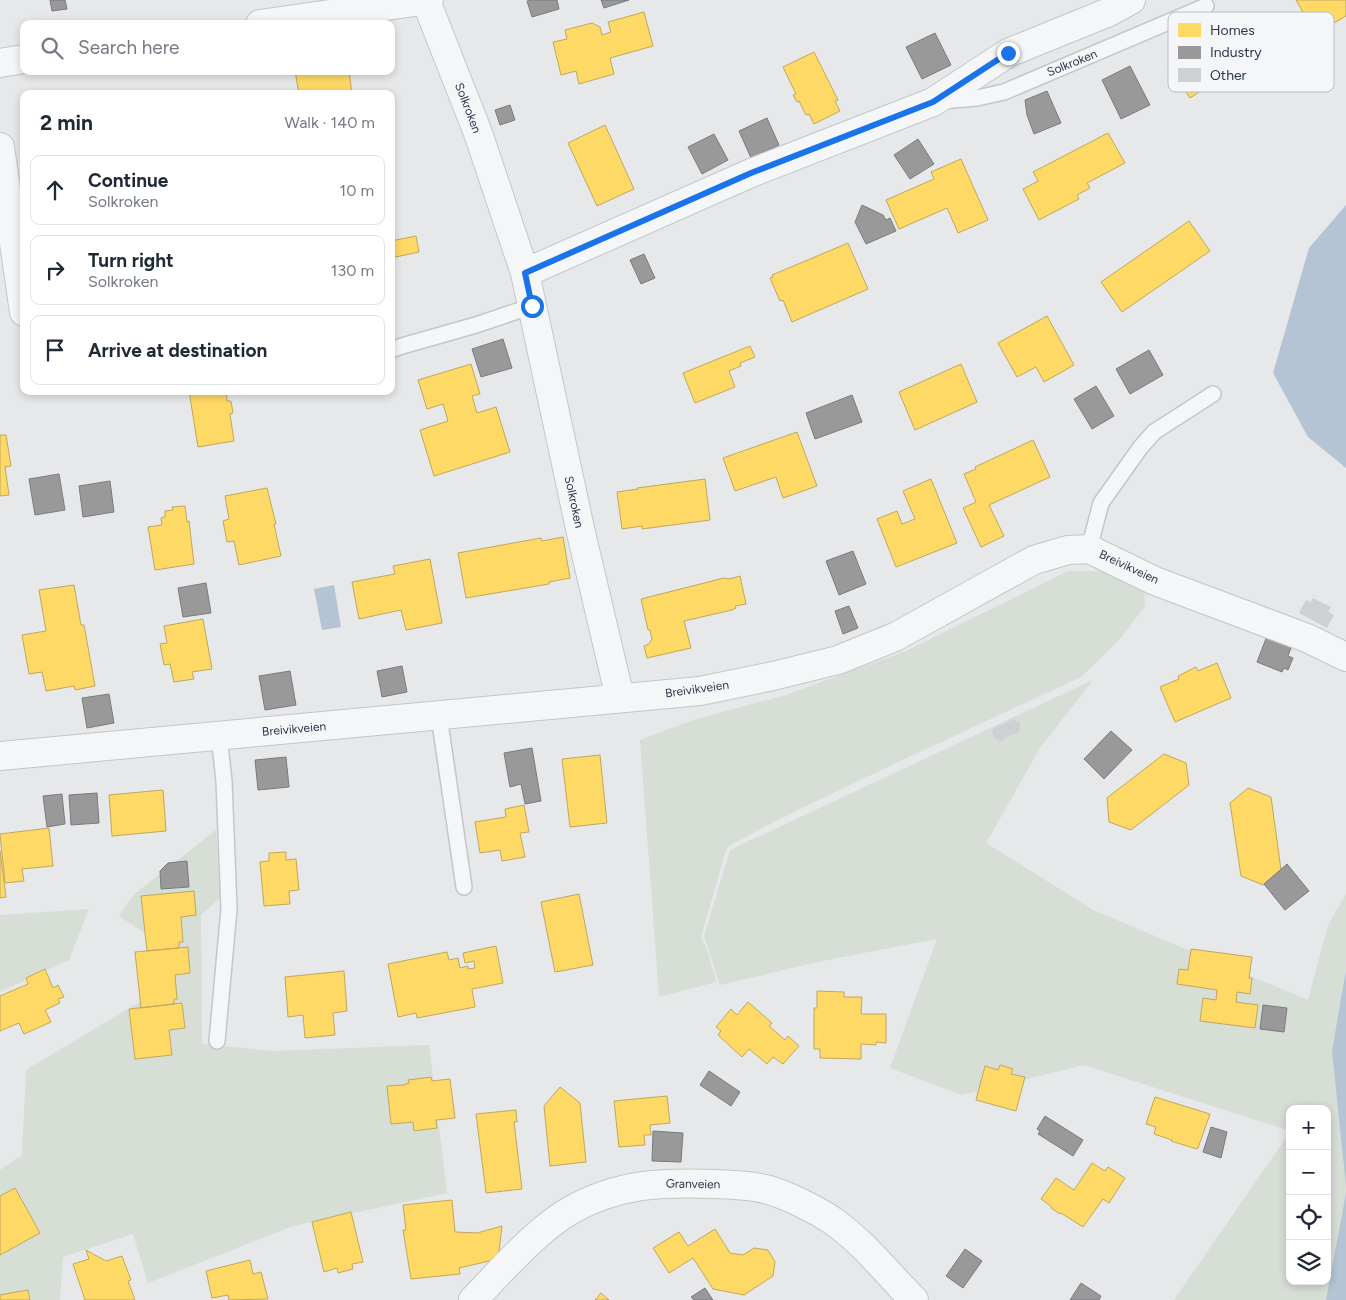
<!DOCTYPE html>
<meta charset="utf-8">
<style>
:root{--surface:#fff;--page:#f6f6f7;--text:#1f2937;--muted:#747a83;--line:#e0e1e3}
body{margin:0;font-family:Figtree,sans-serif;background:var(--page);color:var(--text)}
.controls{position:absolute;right:15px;bottom:15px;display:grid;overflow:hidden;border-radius:10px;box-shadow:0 2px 8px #0003}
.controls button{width:45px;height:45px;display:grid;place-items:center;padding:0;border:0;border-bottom:1px solid var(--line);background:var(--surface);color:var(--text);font:25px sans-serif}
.stop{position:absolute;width:15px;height:15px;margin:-11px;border:4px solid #1a73e8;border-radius:50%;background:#fff}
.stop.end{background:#1a73e8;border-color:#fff;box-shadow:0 1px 5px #0008}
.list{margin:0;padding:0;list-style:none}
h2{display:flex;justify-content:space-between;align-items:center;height:65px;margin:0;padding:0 20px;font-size:21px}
h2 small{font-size:16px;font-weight:400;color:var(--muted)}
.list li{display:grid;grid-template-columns:32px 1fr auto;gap:15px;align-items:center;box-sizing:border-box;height:70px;margin:0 10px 10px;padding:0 10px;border:1px solid var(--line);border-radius:10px}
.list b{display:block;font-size:19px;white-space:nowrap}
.list p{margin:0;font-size:16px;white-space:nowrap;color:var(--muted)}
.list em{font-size:16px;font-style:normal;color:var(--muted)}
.icon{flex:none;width:28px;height:28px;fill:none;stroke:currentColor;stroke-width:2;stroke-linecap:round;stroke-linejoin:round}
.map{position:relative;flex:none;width:1346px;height:1300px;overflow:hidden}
.search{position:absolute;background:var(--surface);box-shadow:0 2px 8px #0003;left:20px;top:20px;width:375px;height:55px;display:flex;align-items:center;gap:12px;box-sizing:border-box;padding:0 18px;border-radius:10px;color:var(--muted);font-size:19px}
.panel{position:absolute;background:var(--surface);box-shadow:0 2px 8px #0003;left:20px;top:90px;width:375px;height:305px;border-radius:10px}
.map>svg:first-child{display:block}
.green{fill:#d6ded6}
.water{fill:#b4c4d5}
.homes{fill:#ffd966;stroke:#bfa85c}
.industry{fill:#999;stroke:#787b80}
.building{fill:#ced0d3}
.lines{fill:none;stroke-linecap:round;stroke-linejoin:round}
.service-casing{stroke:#c4c6c8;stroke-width:18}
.minor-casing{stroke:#c4c6c8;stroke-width:30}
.service{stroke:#f5f6f7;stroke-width:15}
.minor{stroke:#f5f6f7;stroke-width:28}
.route{stroke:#1a73e8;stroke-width:6}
.labels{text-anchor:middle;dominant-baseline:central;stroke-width:5;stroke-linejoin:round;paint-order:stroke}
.street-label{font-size:12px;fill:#2b3445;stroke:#f4f6f9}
.key{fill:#f4f6f9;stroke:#b8bcc3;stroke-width:1}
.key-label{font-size:14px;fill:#2b3445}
</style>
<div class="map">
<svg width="1346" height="1300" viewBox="0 0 1346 1300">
<rect width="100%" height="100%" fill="#e6e8ea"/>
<path class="green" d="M 1068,571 L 1120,571 L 1144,584 L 1145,606 L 1120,639 L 1081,677 L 894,764 L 779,819 L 727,847 L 701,937 L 708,952 L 716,982 L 659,997 L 640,740 L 696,719 L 786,695 L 906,651 Z
M 1093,680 L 1040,748 L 986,843 L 1095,911 L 1308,1000 L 1328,925 L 1346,894 L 1346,1300 L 1174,1300 L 1290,1132 L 1290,1281 L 1327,1281 L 1327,1109 L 1290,1109 L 1290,1131 L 1084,1065 L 962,1095 L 890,1068 L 937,939 L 822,961 L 720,985 L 704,936 L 730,850 Z
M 216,830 L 220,898 L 201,915 L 202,1044 L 273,1051 L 429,1045 L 447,1193 L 293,1226 L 148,1283 L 133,1234 L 63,1257 L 60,1300 L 0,1300 L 0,1170 L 22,1155 L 26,1070 L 141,1001 L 148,935 L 119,916 L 131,898 L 141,889 Z
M 89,909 L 69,960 L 0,992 L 0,915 Z"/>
<path class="water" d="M 1346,205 L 1346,468 L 1308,437 L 1273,373 L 1309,248 Z
M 334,585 L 341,627 L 322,630 L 314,589 Z
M 1346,970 L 1346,1186 L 1332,1051 Z
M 1346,1193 L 1346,1300 L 1326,1300 Z"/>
<path class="homes" d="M 1296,0 L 1346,0 L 1346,16 L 1329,26 L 1317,37 Z
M 644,12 L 653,46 L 610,58 L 614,74 L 579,84 L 576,71 L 561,75 L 553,42 L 567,39 L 565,30 L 592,23 L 600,27 L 602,35 L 611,32 L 608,22 Z
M 1226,39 L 1231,48 L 1238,43 L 1252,65 L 1214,91 L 1210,85 L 1190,98 L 1168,66 L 1202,43 L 1207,51 Z
M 814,52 L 838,100 L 835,101 L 840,111 L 814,124 L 809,114 L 806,115 L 799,101 L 797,102 L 793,95 L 796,94 L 783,67 Z
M 295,71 L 349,71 L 352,94 L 299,94 Z
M 605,125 L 634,189 L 597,206 L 568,143 Z
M 1108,133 L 1125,163 L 1087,183 L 1090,188 L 1077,195 L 1079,199 L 1039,220 L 1023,189 L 1038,181 L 1033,172 Z
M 961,159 L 988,220 L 958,233 L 947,208 L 899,229 L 886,200 L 934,179 L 931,172 Z
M 1189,221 L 1210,251 L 1122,312 L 1101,282 Z
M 416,236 L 419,252 L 391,258 L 391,241 Z
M 848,243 L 868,289 L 792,322 L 783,300 L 780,301 L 770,278 L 773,277 L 772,275 Z
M 1047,316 L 1074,365 L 1044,382 L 1036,367 L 1017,377 L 998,343 Z
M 750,346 L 755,357 L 740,363 L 741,366 L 729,371 L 735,387 L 695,403 L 683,373 Z
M 471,364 L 480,394 L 472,396 L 477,413 L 496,407 L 510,452 L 434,476 L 420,430 L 448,421 L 443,404 L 427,409 L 418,380 Z
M 961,364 L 977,402 L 915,430 L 899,392 Z
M 189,391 L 226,391 L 227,401 L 231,401 L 233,413 L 230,414 L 234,441 L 198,447 Z
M 797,432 L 817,486 L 783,498 L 776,477 L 735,491 L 723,458 Z
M 0,435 L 6,435 L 11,466 L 5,467 L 9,495 L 0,496 Z
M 1033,440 L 1050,477 L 989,505 L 1004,536 L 981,547 L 963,508 L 976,502 L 964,474 L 976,469 L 975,467 Z
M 705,479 L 710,520 L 642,529 L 642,526 L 622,529 L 617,492 L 638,489 L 637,488 Z
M 931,479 L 957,543 L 896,567 L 877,519 L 897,511 L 902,524 L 915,519 L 903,491 Z
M 267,488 L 276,524 L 274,524 L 281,556 L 239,565 L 234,541 L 227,542 L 223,521 L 229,519 L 225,496 Z
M 185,506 L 187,522 L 189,521 L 194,564 L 155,570 L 148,527 L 162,525 L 161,518 L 165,517 L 165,511 L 173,510 L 172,507 Z
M 563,537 L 570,578 L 549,582 L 549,584 L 466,598 L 458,553 L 541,538 L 542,541 Z
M 430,559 L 442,623 L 406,630 L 401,610 L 359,619 L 352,582 L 395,574 L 393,566 Z
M 740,576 L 746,604 L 735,606 L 736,608 L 732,610 L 684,621 L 691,648 L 647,658 L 644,646 L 649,644 L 652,639 L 650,630 L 648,630 L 641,599 L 724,578 L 729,579 Z
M 74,585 L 81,625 L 84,625 L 95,686 L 75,690 L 74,686 L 46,691 L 42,672 L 29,674 L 22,635 L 46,631 L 39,590 Z
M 203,619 L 212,669 L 192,672 L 194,679 L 174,682 L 170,664 L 164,665 L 160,644 L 167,643 L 164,626 Z
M 1217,663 L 1231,698 L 1175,722 L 1160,687 L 1179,679 L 1178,676 L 1196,667 L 1198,671 Z
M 1164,754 L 1186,763 L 1189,785 L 1131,830 L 1109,822 L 1107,798 Z
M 600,755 L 607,823 L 570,827 L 562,759 Z
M 1248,788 L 1271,797 L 1281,870 L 1263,885 L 1241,876 L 1230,803 Z
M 163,790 L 166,831 L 112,836 L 109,795 Z
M 524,805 L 529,832 L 520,833 L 525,857 L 502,861 L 500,850 L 480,853 L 475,822 L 506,817 L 505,809 Z
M 49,828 L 53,866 L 22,869 L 24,881 L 5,883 L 0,834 Z
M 0,851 L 6,897 L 0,898 Z
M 286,852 L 286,860 L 296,859 L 299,890 L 289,891 L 290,904 L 264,906 L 260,862 L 269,861 L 269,853 Z
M 194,891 L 196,915 L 181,917 L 183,942 L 179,942 L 179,948 L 147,951 L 141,896 Z
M 579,894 L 593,965 L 555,972 L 541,902 Z
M 496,946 L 503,983 L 472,989 L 475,1007 L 417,1018 L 416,1013 L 398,1017 L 388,964 L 447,952 L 449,960 L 458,958 L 460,968 L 468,966 L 468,969 L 475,968 L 474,961 L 465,963 L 463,953 Z
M 188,947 L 190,973 L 175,975 L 177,999 L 174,999 L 174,1004 L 141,1008 L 135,952 Z
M 1191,949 L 1252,957 L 1249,978 L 1252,978 L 1250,994 L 1237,992 L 1236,1002 L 1258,1005 L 1255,1028 L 1200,1021 L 1203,998 L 1216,1000 L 1217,990 L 1177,984 L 1179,969 L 1188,970 Z
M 45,969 L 53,988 L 58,985 L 64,997 L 58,999 L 60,1003 L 45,1010 L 51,1022 L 24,1034 L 19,1023 L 0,1031 L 0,996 L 28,984 L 26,978 Z
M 344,971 L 347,1011 L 333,1013 L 335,1035 L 305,1038 L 303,1015 L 288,1017 L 285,977 Z
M 817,991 L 844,992 L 844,997 L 862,997 L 861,1014 L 886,1014 L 886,1043 L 876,1042 L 876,1045 L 861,1044 L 861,1059 L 820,1058 L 820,1049 L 814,1049 L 814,1008 L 817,1008 Z
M 748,1002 L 772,1023 L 769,1026 L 785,1040 L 788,1036 L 799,1046 L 783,1064 L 773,1057 L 767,1064 L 749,1049 L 742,1057 L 718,1035 L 721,1031 L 716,1027 L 731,1009 L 737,1015 Z
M 182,1003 L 185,1028 L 169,1030 L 172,1055 L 135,1059 L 129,1009 Z
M 1000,1065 L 1013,1069 L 1011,1074 L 1025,1077 L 1016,1111 L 976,1100 L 985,1066 L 998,1070 Z
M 431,1077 L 432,1081 L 450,1079 L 455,1118 L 436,1120 L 437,1128 L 414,1131 L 413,1122 L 391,1124 L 387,1086 L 404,1085 L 409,1083 L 408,1080 Z
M 560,1087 L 580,1103 L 586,1162 L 550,1166 L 544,1106 Z
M 667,1096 L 670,1123 L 650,1125 L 651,1135 L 644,1135 L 645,1145 L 619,1147 L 614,1101 Z
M 1155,1097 L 1210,1114 L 1198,1148 L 1197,1149 L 1171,1141 L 1172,1140 L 1154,1134 L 1156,1127 L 1146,1124 Z
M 516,1110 L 517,1122 L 514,1122 L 522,1189 L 486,1193 L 476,1114 Z
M 1092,1163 L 1105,1171 L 1108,1167 L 1125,1178 L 1109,1203 L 1103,1199 L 1083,1227 L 1061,1213 L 1060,1214 L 1051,1208 L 1052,1207 L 1041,1199 L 1056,1178 L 1074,1190 Z
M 15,1188 L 40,1233 L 0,1255 L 0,1196 Z
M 452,1200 L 455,1232 L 477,1233 L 502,1226 L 498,1259 L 459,1268 L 460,1274 L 411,1279 L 403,1230 L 406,1230 L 403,1205 Z
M 351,1212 L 363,1262 L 352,1264 L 353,1269 L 338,1273 L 337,1268 L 324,1272 L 312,1222 Z
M 715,1229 L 730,1253 L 743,1255 L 754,1248 L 768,1250 L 775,1262 L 773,1276 L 744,1295 L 713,1289 L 693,1258 L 669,1273 L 653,1248 L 679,1232 L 688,1246 Z
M 86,1250 L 106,1261 L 122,1256 L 131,1280 L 128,1281 L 135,1300 L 85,1300 L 73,1264 L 89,1259 Z
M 250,1260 L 253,1274 L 261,1272 L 268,1299 L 229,1300 L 228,1295 L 212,1298 L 206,1271 Z
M 28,1290 L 30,1300 L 0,1300 L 0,1295 Z
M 601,1293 L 609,1300 L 595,1300 Z"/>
<path class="industry" d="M 50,0 L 65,0 L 67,9 L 52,11 Z
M 531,0 L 557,0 L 559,9 L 532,17 L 527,1 Z
M 601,0 L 629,0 L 604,8 Z
M 935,33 L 951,65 L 922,79 L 906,47 Z
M 1130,66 L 1150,105 L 1121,119 L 1102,80 Z
M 1047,91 L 1061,123 L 1034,134 L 1027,115 L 1025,100 Z
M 510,105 L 515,120 L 500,125 L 495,110 Z
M 767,118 L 779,145 L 751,158 L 739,131 Z
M 714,134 L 728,160 L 702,174 L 688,147 Z
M 918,139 L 934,164 L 910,179 L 894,155 Z
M 862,205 L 883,215 L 886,220 L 890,218 L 896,231 L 866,244 L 855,222 Z
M 644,254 L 655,278 L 641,284 L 630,260 Z
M 503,339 L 512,368 L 481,377 L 472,349 Z
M 1149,350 L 1163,375 L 1130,394 L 1116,369 Z
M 1096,386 L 1114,416 L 1092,429 L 1074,399 Z
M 852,395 L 862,422 L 815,439 L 806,413 Z
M 59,474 L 65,510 L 35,515 L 29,479 Z
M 110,481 L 114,512 L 83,517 L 79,486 Z
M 853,551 L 866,584 L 839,595 L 826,561 Z
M 206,583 L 211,613 L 183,617 L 178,588 Z
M 849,606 L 858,628 L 843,634 L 835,611 Z
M 1267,636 L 1292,645 L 1288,656 L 1293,658 L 1288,670 L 1284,668 L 1282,672 L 1257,662 Z
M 402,666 L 407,692 L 382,697 L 377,671 Z
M 290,671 L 296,705 L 265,710 L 259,676 Z
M 109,694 L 114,723 L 87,728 L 82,698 Z
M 1111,731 L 1132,750 L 1104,779 L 1084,759 Z
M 532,748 L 541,801 L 525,804 L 521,784 L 510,787 L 504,753 Z
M 286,757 L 289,787 L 258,790 L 255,760 Z
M 97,793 L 99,823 L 71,825 L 69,795 Z
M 62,794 L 65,824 L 47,827 L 43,796 Z
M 187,861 L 189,887 L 161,889 L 160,871 L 168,863 Z
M 1287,864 L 1309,891 L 1285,910 L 1264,884 Z
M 1263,1005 L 1287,1008 L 1284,1032 L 1260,1029 Z
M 709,1071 L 740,1092 L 731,1106 L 700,1085 Z
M 1045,1116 L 1083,1140 L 1073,1156 L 1038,1134 L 1040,1131 L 1037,1129 Z
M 1211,1127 L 1227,1132 L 1221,1158 L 1203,1152 Z
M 653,1131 L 683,1133 L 681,1162 L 652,1161 Z
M 965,1249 L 982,1261 L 963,1288 L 946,1276 Z
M 1081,1283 L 1101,1296 L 1099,1300 L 1070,1300 Z
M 705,1288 L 713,1300 L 694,1300 L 691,1297 Z"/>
<path class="building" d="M 1313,598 L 1331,607 L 1328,612 L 1334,615 L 1327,628 L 1299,613 L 1306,600 L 1311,602 Z
M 1013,719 L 1020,723 L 1020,729 L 1018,733 L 1008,736 L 1002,741 L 994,738 L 992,731 L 995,727 L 1004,724 Z"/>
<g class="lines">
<defs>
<path id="service" d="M 942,101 L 977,98 L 1004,92 L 1206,6
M 391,350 L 402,346 L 476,325 L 532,306
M 1089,549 L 1101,503 L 1140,448 L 1154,432 L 1213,394
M 439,716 L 464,887
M 217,1041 L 229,909 L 224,781 L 219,736"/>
<path id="minor" d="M 426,1 L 478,133 L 525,273 L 581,533 L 620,698
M 260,24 L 429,0
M 0,63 L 24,59
M 0,147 L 24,312
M 525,273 L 751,173 L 933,102 L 1008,53 L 1109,12 L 1131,0
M 0,756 L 700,691 L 773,676 L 838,660 L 895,637 L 1034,560 L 1068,550 L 1089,549 L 1155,581 L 1307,638 L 1346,657
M 473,1300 C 501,1271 538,1228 573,1209 C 620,1183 664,1182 716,1184 C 732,1185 750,1185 765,1189 C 783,1193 817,1210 833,1221 C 864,1243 887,1273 914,1300"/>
</defs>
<use href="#service" class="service-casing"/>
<use href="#minor" class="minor-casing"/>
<use href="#service" class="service"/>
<use href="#minor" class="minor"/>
</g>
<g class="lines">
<path class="route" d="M 532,306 L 525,273 L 751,173 L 933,102 L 1008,53"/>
</g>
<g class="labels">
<g class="street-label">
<text transform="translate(1072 63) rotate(-22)">Solkroken</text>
<text transform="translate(468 108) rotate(69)">Solkroken</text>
<text transform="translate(574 502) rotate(78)">Solkroken</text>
<text transform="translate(1129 567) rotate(25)">Breivikveien</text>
<text transform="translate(697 689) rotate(-8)">Breivikveien</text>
<text transform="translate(294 729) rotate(-5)">Breivikveien</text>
<text transform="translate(693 1184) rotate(1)">Granveien</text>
</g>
</g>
<rect x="1168" y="12" width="166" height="80" rx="8" class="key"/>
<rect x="1178" y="23" width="23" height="14" fill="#ffd966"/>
<rect x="1178" y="46" width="23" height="13" fill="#999"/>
<rect x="1178" y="68" width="23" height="14" fill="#ced0d3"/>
<g class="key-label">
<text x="1210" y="35">Homes</text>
<text x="1210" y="57">Industry</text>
<text x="1210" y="80">Other</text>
</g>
</svg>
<div class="controls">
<button>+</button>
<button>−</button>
<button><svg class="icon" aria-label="locate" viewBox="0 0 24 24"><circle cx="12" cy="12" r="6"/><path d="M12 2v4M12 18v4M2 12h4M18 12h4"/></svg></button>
<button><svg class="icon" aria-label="layers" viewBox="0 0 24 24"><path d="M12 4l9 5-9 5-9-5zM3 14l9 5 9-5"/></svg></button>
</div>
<div class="stop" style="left:532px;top:306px"></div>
<div class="stop end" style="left:1008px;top:53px"></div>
<div class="search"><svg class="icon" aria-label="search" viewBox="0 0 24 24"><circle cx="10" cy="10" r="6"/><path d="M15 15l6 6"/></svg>Search here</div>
<section class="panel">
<h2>2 min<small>Walk · 140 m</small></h2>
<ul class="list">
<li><svg class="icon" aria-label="ahead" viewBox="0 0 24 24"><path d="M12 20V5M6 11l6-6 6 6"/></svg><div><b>Continue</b><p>Solkroken</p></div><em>10 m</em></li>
<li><svg class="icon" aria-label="right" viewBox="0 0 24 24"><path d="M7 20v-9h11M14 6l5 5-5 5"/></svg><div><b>Turn right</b><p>Solkroken</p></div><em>130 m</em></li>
<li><svg class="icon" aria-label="arrive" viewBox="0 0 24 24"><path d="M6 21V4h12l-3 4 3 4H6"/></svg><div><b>Arrive at destination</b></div></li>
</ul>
</section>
</div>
